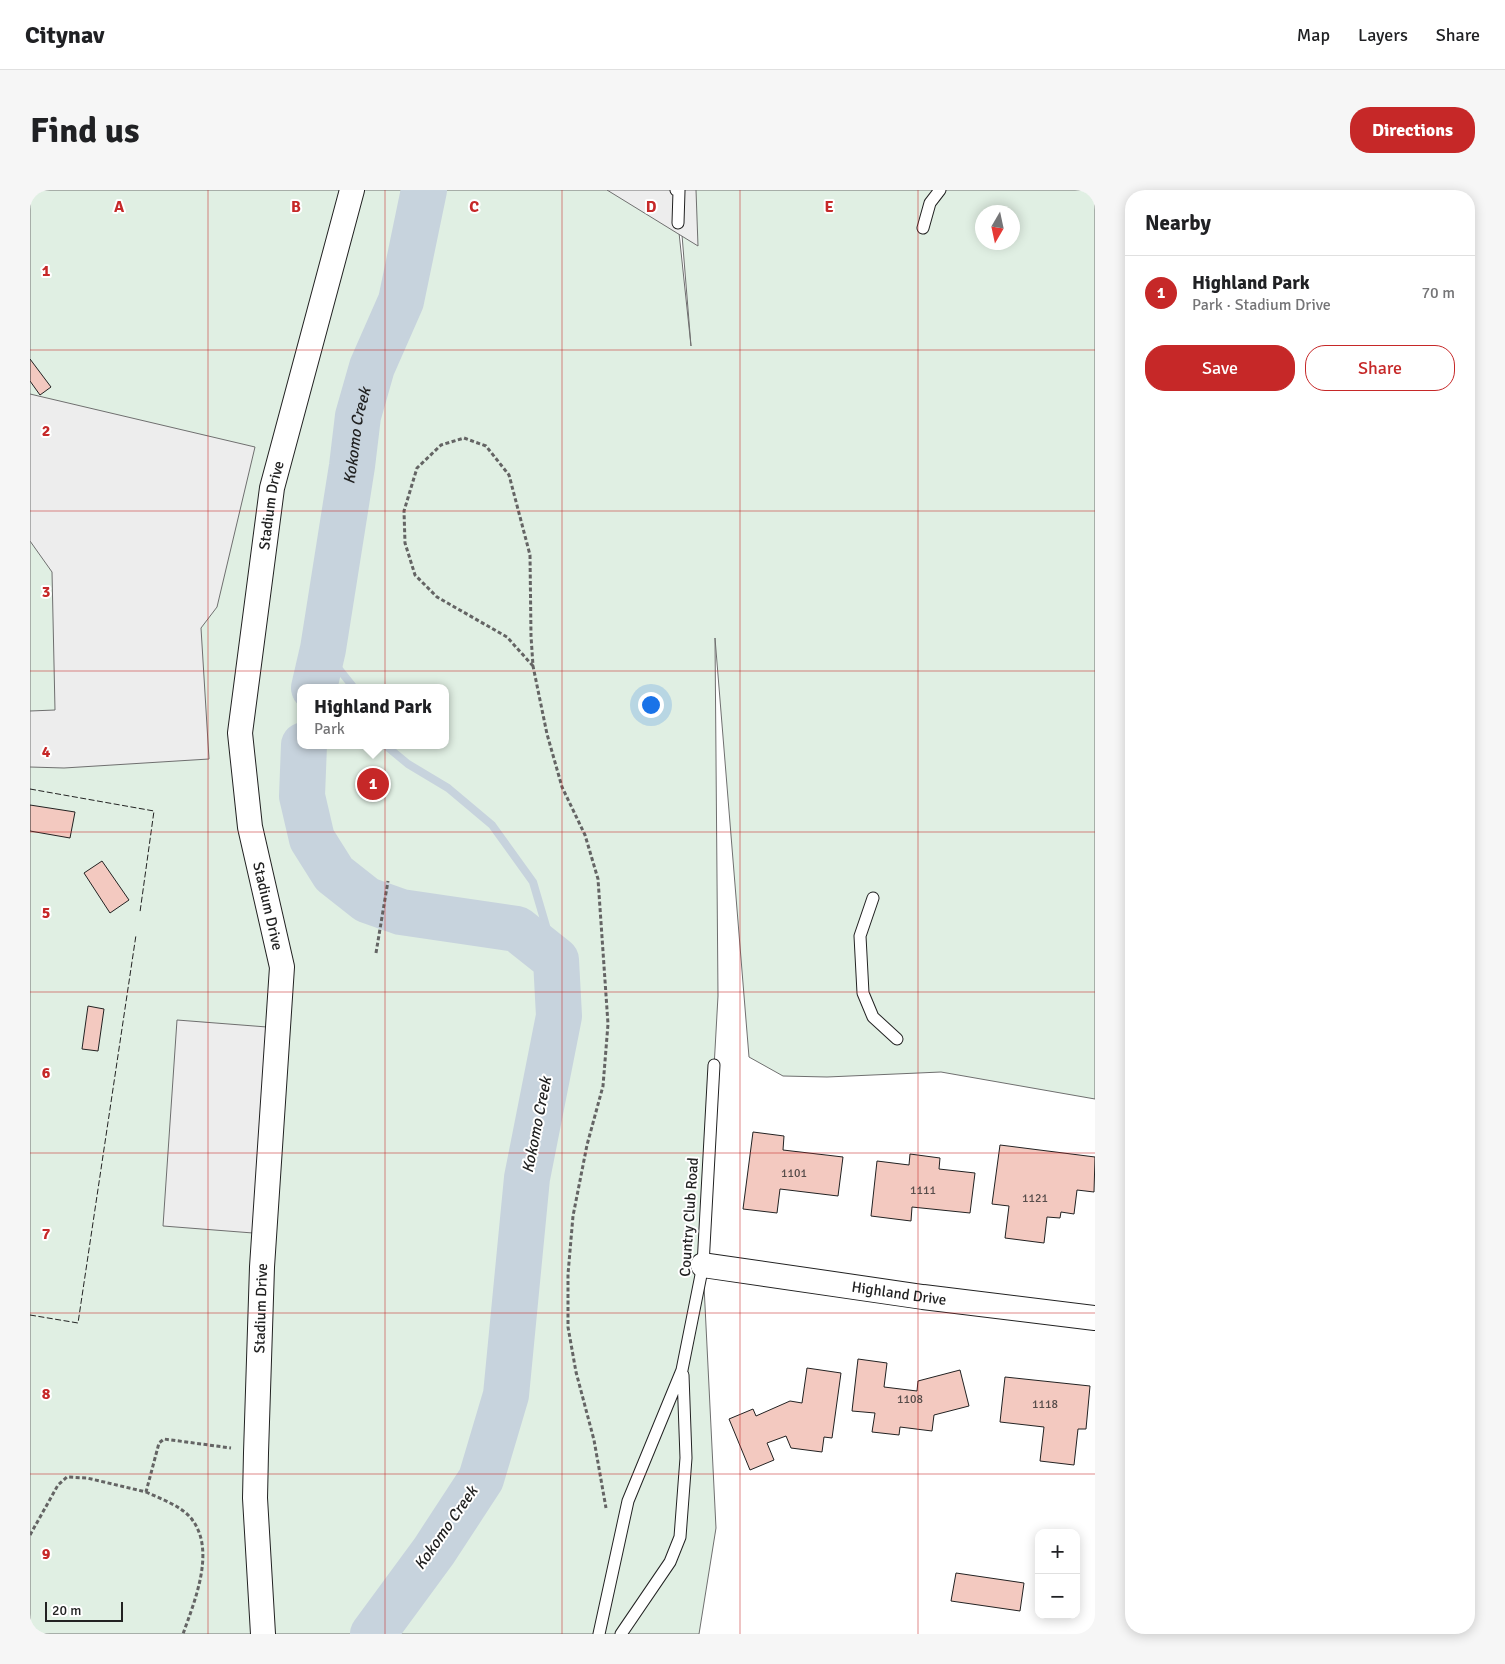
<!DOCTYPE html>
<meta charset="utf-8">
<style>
:root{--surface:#fff;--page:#f6f6f6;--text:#202124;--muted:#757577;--line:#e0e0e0;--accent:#c62828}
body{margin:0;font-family:Signika,sans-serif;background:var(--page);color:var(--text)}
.controls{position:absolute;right:15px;bottom:15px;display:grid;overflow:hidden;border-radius:10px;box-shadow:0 2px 12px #0003}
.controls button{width:45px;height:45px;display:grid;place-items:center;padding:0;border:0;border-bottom:1px solid var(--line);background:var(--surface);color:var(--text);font:25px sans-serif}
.compass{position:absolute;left:945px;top:15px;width:45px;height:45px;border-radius:50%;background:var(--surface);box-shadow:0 2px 12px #0003;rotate:189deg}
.scale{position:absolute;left:15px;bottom:12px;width:78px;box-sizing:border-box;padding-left:5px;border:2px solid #222;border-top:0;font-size:14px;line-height:18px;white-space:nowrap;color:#222;-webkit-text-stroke:4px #fff;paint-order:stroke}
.you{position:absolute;left:620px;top:514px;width:18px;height:18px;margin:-12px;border:4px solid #fff;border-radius:50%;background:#1a73e8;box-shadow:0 0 0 8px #1a73e833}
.badge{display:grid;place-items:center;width:32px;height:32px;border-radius:50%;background:var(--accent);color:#fff;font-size:16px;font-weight:700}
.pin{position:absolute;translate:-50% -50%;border:2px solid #fff;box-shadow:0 1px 5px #0006}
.popup{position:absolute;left:267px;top:494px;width:152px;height:65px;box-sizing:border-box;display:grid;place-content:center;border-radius:10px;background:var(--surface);filter:drop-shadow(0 1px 4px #0005);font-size:16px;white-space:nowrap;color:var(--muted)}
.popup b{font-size:19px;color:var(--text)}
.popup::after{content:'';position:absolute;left:50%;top:100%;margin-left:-10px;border:10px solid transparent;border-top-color:var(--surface)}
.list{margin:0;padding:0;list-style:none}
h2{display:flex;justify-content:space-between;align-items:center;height:65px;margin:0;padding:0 20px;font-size:21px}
h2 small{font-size:16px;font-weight:400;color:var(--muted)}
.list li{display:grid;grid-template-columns:32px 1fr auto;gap:15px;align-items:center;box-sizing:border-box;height:75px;padding:0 20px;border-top:1px solid var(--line)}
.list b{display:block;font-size:19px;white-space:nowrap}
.list p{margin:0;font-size:16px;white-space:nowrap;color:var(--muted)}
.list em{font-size:16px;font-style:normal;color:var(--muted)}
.actions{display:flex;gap:10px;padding:15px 20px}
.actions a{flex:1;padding:11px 0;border:1px solid var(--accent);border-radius:20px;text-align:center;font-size:18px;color:var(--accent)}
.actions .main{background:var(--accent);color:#fff}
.map{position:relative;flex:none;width:1065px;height:1444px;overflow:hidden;border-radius:20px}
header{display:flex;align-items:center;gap:30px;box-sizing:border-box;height:70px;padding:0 25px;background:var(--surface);border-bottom:1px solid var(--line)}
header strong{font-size:24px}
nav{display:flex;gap:28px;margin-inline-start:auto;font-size:18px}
.intro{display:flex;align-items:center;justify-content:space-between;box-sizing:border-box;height:120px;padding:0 30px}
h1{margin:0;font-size:35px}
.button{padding:12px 22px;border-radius:20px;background:var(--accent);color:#fff;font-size:18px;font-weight:700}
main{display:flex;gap:30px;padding:0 30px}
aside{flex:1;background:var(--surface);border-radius:20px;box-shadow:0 2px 12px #0003}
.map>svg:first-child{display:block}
.green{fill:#e0efe3;stroke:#6f6f6f;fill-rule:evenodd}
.parking{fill:#ededed;stroke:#6f6f6f}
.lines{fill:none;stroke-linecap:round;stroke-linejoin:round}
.stream{stroke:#c7d3dd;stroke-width:8}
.river{stroke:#c7d3dd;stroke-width:46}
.building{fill:#f3c9c0;stroke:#222}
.lane-casing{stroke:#222;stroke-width:13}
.street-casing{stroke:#222;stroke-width:26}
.path{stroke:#646464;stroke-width:3;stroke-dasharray:4 2.5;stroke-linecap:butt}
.lane{stroke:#fff;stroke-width:11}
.street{stroke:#fff;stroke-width:24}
.fence{stroke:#222;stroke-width:1;stroke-dasharray:6 2.5;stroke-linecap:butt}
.grid{fill:none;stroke:#c62828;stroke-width:1;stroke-opacity:0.55}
.labels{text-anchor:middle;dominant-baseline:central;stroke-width:4;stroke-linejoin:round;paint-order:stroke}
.number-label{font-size:12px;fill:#564c4a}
.street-label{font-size:15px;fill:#222;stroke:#fff}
.water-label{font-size:16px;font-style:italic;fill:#222;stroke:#fff}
.grid-label{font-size:16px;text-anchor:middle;font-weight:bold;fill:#c62828;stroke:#fff;stroke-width:4;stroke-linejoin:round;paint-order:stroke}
</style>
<header>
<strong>Citynav</strong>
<nav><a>Map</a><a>Layers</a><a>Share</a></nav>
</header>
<div class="intro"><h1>Find us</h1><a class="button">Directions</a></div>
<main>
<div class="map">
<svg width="1065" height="1444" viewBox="0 0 1065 1444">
<rect width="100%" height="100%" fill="#fff"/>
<path class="green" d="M 0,0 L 1065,0 L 1065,909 L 911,882 L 797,887 L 753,886 L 719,867 L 685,448 L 688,806 L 673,1075 L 686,1338 L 669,1444 L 0,1444 ZM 649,8 L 661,156 L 648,33 ZM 952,22 L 982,22 L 982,52 L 952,52 ZM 270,498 L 416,498 L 416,555 L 270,555 Z"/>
<path class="parking" d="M 577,0 L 666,0 L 668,56 Z
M 0,204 L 225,257 L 187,417 L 171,438 L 179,569 L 34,578 L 0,577 L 0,521 L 25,520 L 22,382 L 0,351 Z
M 147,830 L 237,837 L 223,1043 L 133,1036 Z"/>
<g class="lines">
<path class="stream" d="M 293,459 L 324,498
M 355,555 L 378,574 L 418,598 L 462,635 L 503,692 L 526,770"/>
<g class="river">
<path id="s1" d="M 284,498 L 293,459 L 322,276 L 328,226 L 342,177 L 371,111 L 394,0"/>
<path d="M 274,555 L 272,606 L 282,649 L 304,684 L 337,710 L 371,722 L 487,739 L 526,770 L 529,826 L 497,988 L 476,1205 L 451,1289 L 404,1361 L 343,1444"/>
</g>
</g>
<path class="building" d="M 0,169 L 21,197 L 10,205 L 0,191 Z
M 0,615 L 45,622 L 40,648 L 0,641 Z
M 72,671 L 99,710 L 80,723 L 54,683 Z
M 58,816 L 74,819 L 68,861 L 52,859 Z
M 723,942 L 754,946 L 753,960 L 813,967 L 808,1006 L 750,999 L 747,1023 L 713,1019 Z
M 970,955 L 1065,967 L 1064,1002 L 1047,1000 L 1044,1024 L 1031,1022 L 1030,1028 L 1017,1027 L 1014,1053 L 975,1048 L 979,1016 L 962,1014 Z
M 880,964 L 910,968 L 909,979 L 945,983 L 940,1023 L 882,1017 L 881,1031 L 841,1026 L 847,971 L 879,975 Z
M 828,1169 L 857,1173 L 854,1197 L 887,1201 L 888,1191 L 930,1180 L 939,1216 L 904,1225 L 902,1241 L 870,1237 L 869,1245 L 842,1242 L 845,1223 L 822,1221 Z
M 777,1178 L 811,1183 L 802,1248 L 794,1247 L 792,1262 L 761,1258 L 756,1246 L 737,1253 L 744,1270 L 720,1280 L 699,1229 L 723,1219 L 726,1226 L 760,1211 L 772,1213 Z
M 975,1187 L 1060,1196 L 1056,1239 L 1048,1239 L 1044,1275 L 1010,1271 L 1014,1237 L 970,1232 Z
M 926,1383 L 994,1393 L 990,1421 L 921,1411 Z"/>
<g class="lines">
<defs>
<path id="lane" d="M 646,0 L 649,1 L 648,33
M 893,38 L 900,13 L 910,0
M 843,708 L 830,746 L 833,803 L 843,827 L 867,849
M 569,1444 L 598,1311 L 652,1180 L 673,1075 L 684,875
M 591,1444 L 640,1372 L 650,1347 L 656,1268 L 653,1185"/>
<g id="street">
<path id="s2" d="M 673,1075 L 893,1107 L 1065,1128"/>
<path id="s3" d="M 233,1444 L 225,1308 L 226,1263 L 232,1077 L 252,777 L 220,637 L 210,543 L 242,298 L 322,0"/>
</g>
</defs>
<use href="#lane" class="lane-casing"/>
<use href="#street" class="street-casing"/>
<path class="path" d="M 503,476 L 477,447 L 407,407 L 385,385 L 375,353 L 374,321 L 387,278 L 411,255 L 434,248 L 456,256 L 479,285 L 500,365 L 501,446 L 503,476 L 517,544 L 532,597 L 555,645 L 568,689 L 578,834 L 573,896 L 557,955 L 543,1026 L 538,1084 L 538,1137 L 546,1182 L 564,1250 L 576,1318
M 346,763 L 358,691
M 116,1302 C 131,1309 149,1315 160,1327 C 187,1358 165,1410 153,1444
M 0,1345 L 28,1295 L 37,1287 L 57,1288 L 116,1302 L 129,1253 L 134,1249 L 201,1258
M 0,1443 L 1,1444"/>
<use href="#lane" class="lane"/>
<use href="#street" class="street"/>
<path class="fence" d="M 0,599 L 124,621 L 110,722
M 0,1125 L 48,1133 L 106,745"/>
</g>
<path class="grid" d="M 178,0 L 178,1444M 355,0 L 355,1444M 532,0 L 532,1444M 710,0 L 710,1444M 888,0 L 888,1444M 0,160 L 1065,160M 0,321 L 1065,321M 0,481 L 1065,481M 0,642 L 1065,642M 0,802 L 1065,802M 0,963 L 1065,963M 0,1123 L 1065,1123M 0,1284 L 1065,1284"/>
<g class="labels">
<g class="number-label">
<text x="764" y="983">1101</text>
<text x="893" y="1000">1111</text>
<text x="1005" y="1008">1121</text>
<text x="880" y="1209">1108</text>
<text x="1015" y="1214">1118</text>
</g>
<g class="street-label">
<text stroke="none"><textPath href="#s3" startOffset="1136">Stadium Drive</textPath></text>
<text transform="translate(238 716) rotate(77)">Stadium Drive</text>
<text transform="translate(659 1027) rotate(-86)">Country Club Road</text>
<text stroke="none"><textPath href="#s2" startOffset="198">Highland Drive</textPath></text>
<text stroke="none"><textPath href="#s3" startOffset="326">Stadium Drive</textPath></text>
</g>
<g class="water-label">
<text stroke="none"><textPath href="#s1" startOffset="256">Kokomo Creek</textPath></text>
<text transform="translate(507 935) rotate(-79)">Kokomo Creek</text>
<text transform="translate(416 1338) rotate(-55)">Kokomo Creek</text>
</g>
</g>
<g class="grid-label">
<text x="89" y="22">A</text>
<text x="266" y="22">B</text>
<text x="444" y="22">C</text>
<text x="621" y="22">D</text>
<text x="799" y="22">E</text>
<text x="16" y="86">1</text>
<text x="16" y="246">2</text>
<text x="16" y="407">3</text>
<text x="16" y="567">4</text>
<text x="16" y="728">5</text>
<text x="16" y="888">6</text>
<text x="16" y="1049">7</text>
<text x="16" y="1209">8</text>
<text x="16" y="1369">9</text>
</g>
</svg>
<div class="controls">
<button>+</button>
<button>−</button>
</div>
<svg class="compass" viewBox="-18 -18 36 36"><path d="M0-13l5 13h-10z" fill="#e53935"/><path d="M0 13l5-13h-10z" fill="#757577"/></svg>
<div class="scale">20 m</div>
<div class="you"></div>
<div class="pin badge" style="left:343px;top:594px">1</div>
<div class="popup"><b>Highland Park</b>Park</div>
</div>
<aside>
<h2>Nearby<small></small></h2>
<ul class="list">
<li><span class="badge">1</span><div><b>Highland Park</b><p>Park · Stadium Drive</p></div><em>70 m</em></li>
</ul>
<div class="actions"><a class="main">Save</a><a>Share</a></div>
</aside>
</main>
